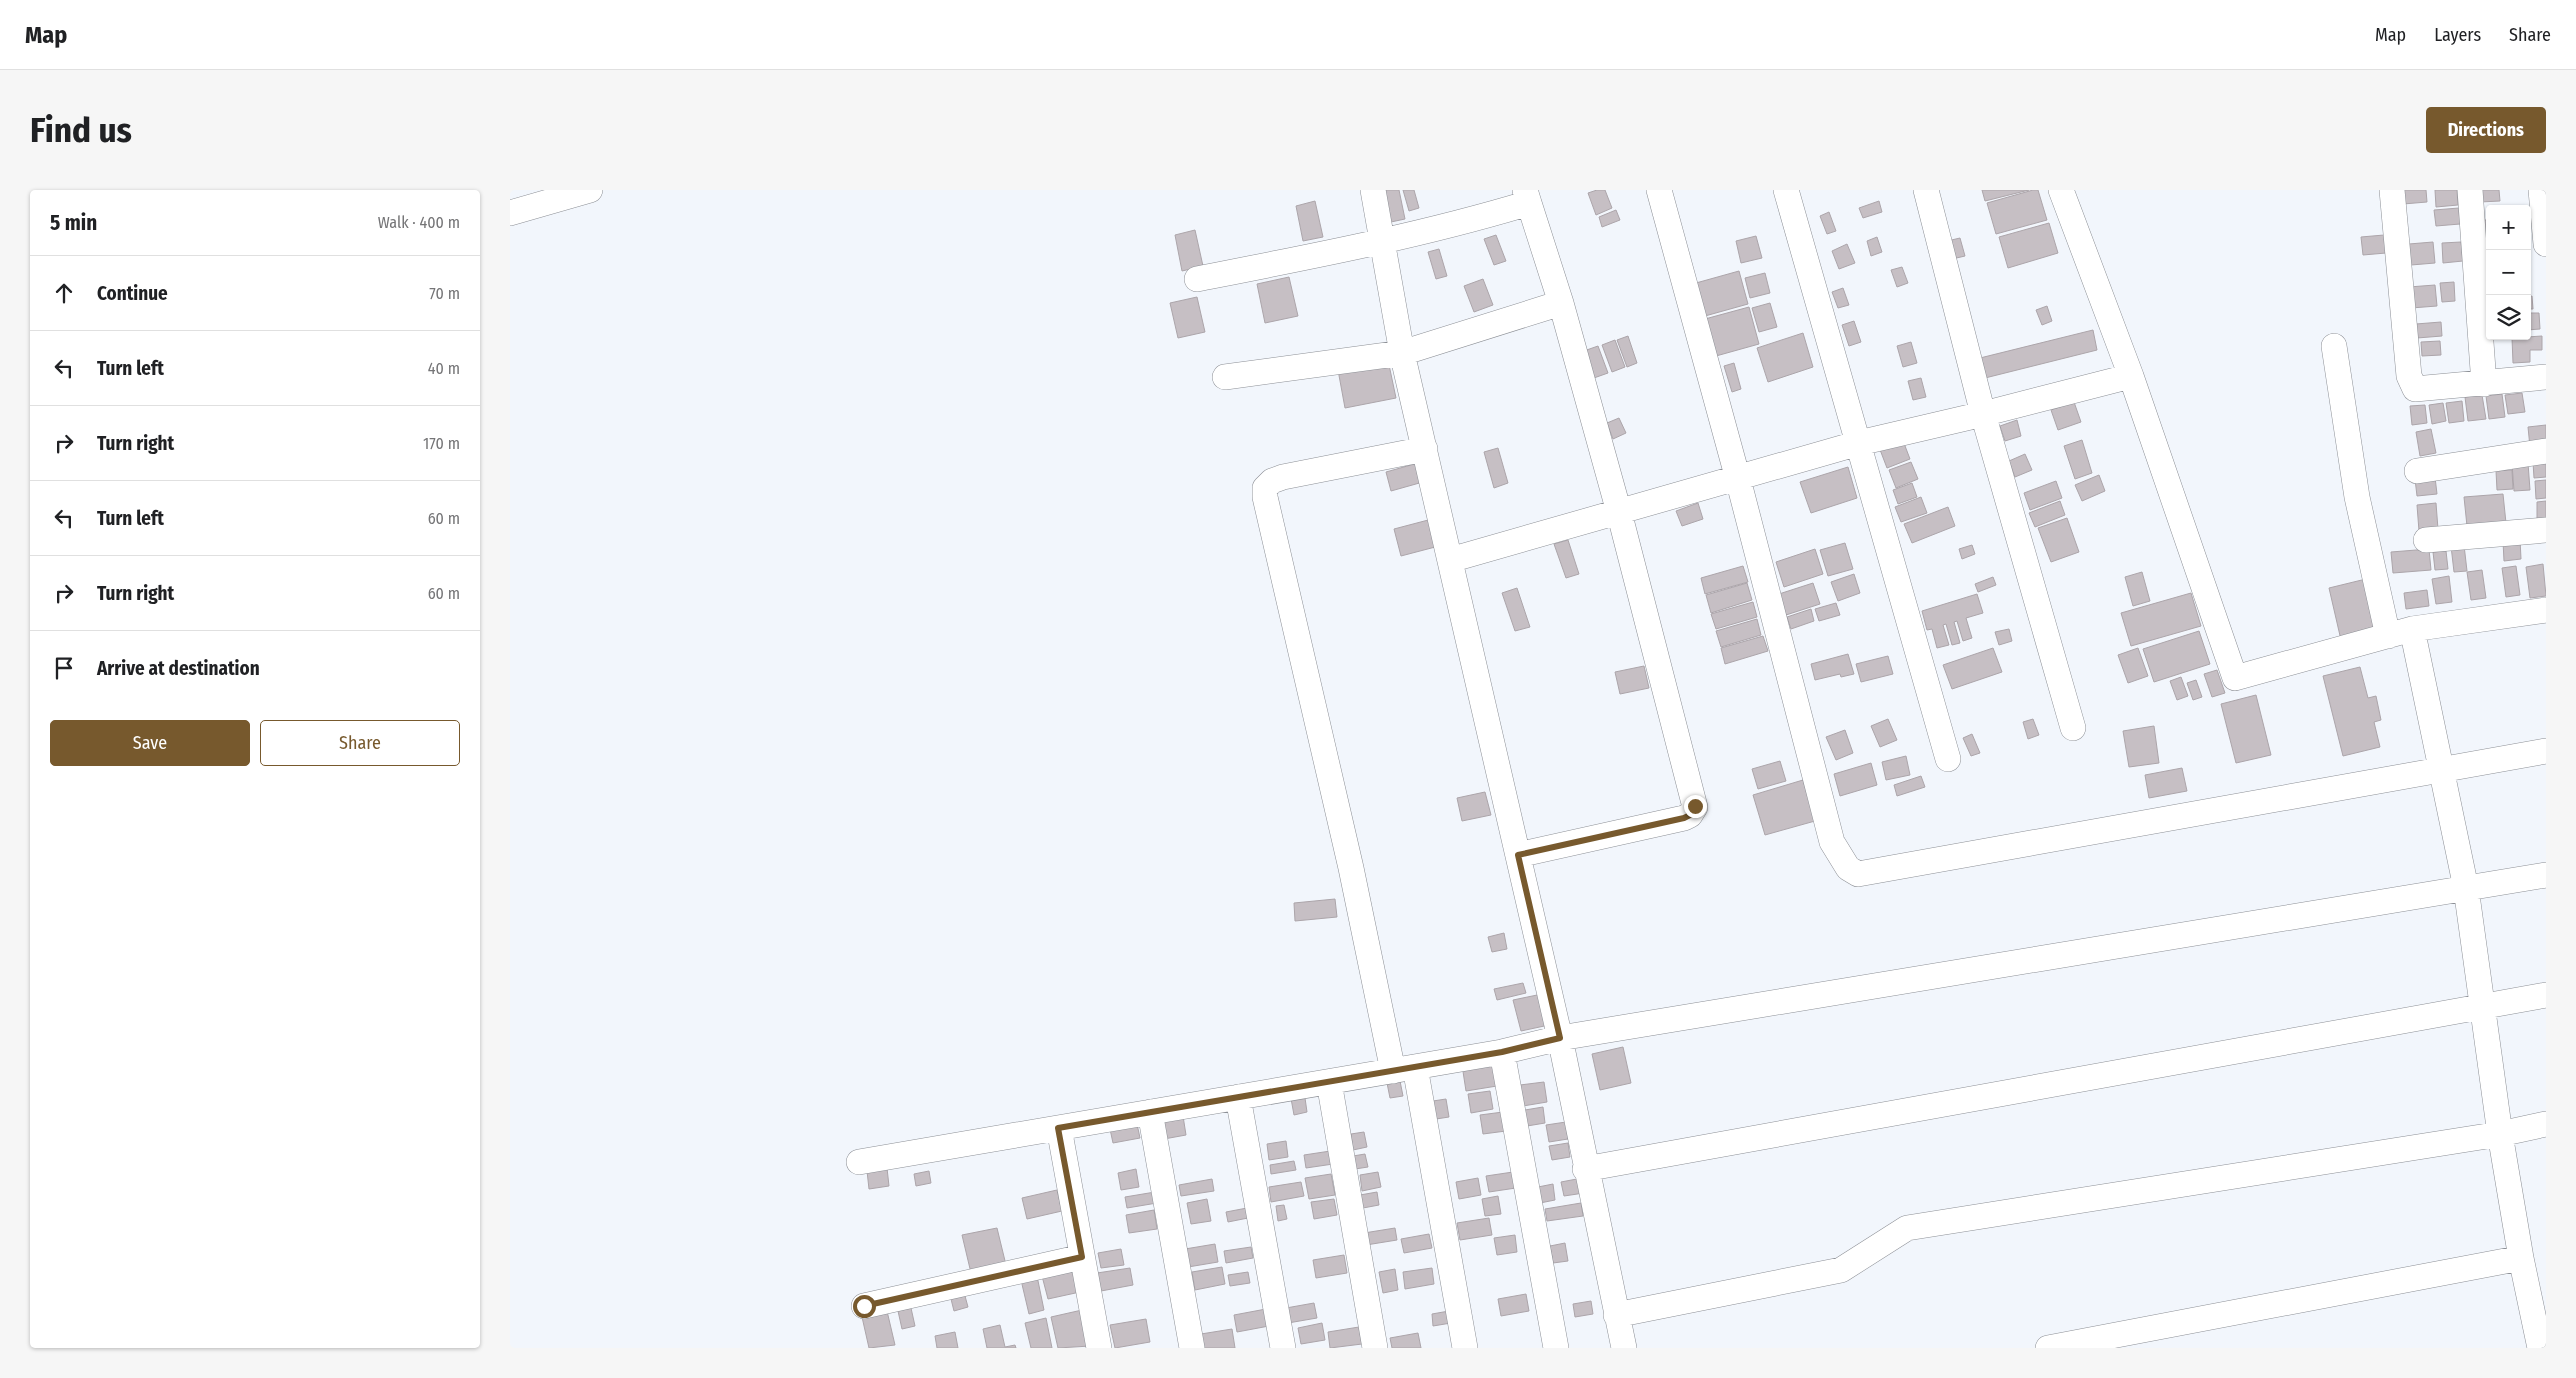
<!DOCTYPE html>
<meta charset="utf-8">
<style>
:root{--surface:#fff;--page:#f6f6f6;--text:#202124;--muted:#757577;--line:#e0e0e0;--accent:#77592d}
body{margin:0;font-family:"Fira Sans Condensed",sans-serif;background:var(--page);color:var(--text)}
.controls{position:absolute;right:15px;top:15px;display:grid;overflow:hidden;border-radius:5px;box-shadow:0 1px 4px #0004}
.controls button{width:45px;height:45px;display:grid;place-items:center;padding:0;border:0;border-bottom:1px solid var(--line);background:var(--surface);color:var(--text);font:25px sans-serif}
.stop{position:absolute;width:15px;height:15px;margin:-11px;border:4px solid #77592d;border-radius:50%;background:#fff}
.stop.end{background:#77592d;border-color:#fff;box-shadow:0 1px 5px #0008}
.list{margin:0;padding:0;list-style:none}
h2{display:flex;justify-content:space-between;align-items:center;height:65px;margin:0;padding:0 20px;font-size:21px}
h2 small{font-size:16px;font-weight:400;color:var(--muted)}
.list li{display:grid;grid-template-columns:32px 1fr auto;gap:15px;align-items:center;box-sizing:border-box;height:75px;padding:0 20px;border-top:1px solid var(--line)}
.list b{display:block;font-size:19px;white-space:nowrap}
.list em{font-size:16px;font-style:normal;color:var(--muted)}
.actions{display:flex;gap:10px;padding:15px 20px}
.actions a{flex:1;padding:11px 0;border:1px solid var(--accent);border-radius:5px;text-align:center;font-size:18px;color:var(--accent)}
.actions .main{background:var(--accent);color:#fff}
.icon{flex:none;width:28px;height:28px;fill:none;stroke:currentColor;stroke-width:2;stroke-linecap:round;stroke-linejoin:round}
.map{position:relative;flex:none;width:2036px;height:1158px;overflow:hidden;border-radius:5px}
header{display:flex;align-items:center;gap:30px;box-sizing:border-box;height:70px;padding:0 25px;background:var(--surface);border-bottom:1px solid var(--line)}
header strong{font-size:24px}
nav{display:flex;gap:28px;margin-inline-start:auto;font-size:18px}
.intro{display:flex;align-items:center;justify-content:space-between;box-sizing:border-box;height:120px;padding:0 30px}
h1{margin:0;font-size:35px}
.button{padding:12px 22px;border-radius:5px;background:var(--accent);color:#fff;font-size:18px;font-weight:700}
main{display:flex;gap:30px;padding:0 30px}
aside{flex:1;background:var(--surface);border-radius:5px;box-shadow:0 1px 4px #0004}
.map>svg:first-child{display:block}
.building{fill:#c6bfc4;stroke:#aca5aa}
.lines{fill:none;stroke-linecap:round;stroke-linejoin:round}
.minor-casing{stroke:#8d9096;stroke-width:26}
.minor{stroke:#fff;stroke-width:25}
.route{stroke:#77592d;stroke-width:6}
</style>
<header>
<strong>Map</strong>
<nav><a>Map</a><a>Layers</a><a>Share</a></nav>
</header>
<div class="intro"><h1>Find us</h1><a class="button">Directions</a></div>
<main>
<aside>
<h2>5 min<small>Walk · 400 m</small></h2>
<ul class="list">
<li><svg class="icon" aria-label="ahead" viewBox="0 0 24 24"><path d="M12 20V5M6 11l6-6 6 6"/></svg><div><b>Continue</b></div><em>70 m</em></li>
<li><svg class="icon" aria-label="left" viewBox="0 0 24 24"><path d="M17 20v-9H6M10 6l-5 5 5 5"/></svg><div><b>Turn left</b></div><em>40 m</em></li>
<li><svg class="icon" aria-label="right" viewBox="0 0 24 24"><path d="M7 20v-9h11M14 6l5 5-5 5"/></svg><div><b>Turn right</b></div><em>170 m</em></li>
<li><svg class="icon" aria-label="left" viewBox="0 0 24 24"><path d="M17 20v-9H6M10 6l-5 5 5 5"/></svg><div><b>Turn left</b></div><em>60 m</em></li>
<li><svg class="icon" aria-label="right" viewBox="0 0 24 24"><path d="M7 20v-9h11M14 6l5 5-5 5"/></svg><div><b>Turn right</b></div><em>60 m</em></li>
<li><svg class="icon" aria-label="arrive" viewBox="0 0 24 24"><path d="M6 21V4h12l-3 4 3 4H6"/></svg><div><b>Arrive at destination</b></div></li>
</ul>
<div class="actions"><a class="main">Save</a><a>Share</a></div>
</aside>
<div class="map">
<svg width="2036" height="1158" viewBox="0 0 2036 1158">
<rect width="100%" height="100%" fill="#f2f6fc"/>
<path class="building" d="M 874,0 L 889,0 L 895,29 L 881,32 Z
M 893,0 L 904,0 L 909,18 L 899,21 Z
M 1087,0 L 1095,0 L 1102,18 L 1086,25 L 1078,3 Z
M 1472,0 L 1519,0 L 1475,11 Z
M 1523,0 L 1528,0 L 1537,30 L 1486,44 L 1477,13 Z
M 1892,0 L 1916,0 L 1917,12 L 1893,14 Z
M 1925,0 L 1947,0 L 1948,15 L 1926,17 Z
M 1969,0 L 1989,0 L 1990,11 L 1970,12 Z
M 805,11 L 813,47 L 793,51 L 786,16 Z
M 1369,11 L 1372,22 L 1353,28 L 1349,18 Z
M 1949,18 L 1950,34 L 1926,36 L 1924,20 Z
M 1106,20 L 1110,30 L 1092,37 L 1089,27 Z
M 1319,22 L 1326,41 L 1317,44 L 1310,26 Z
M 1971,30 L 1980,30 L 1980,49 L 1973,50 Z
M 1539,33 L 1548,63 L 1498,78 L 1489,47 Z
M 685,40 L 693,76 L 672,81 L 665,45 Z
M 986,45 L 996,71 L 984,75 L 974,49 Z
M 1874,45 L 1876,63 L 1853,65 L 1851,47 Z
M 1246,46 L 1252,68 L 1231,73 L 1226,51 Z
M 1367,47 L 1372,62 L 1361,66 L 1357,51 Z
M 1450,48 L 1455,66 L 1438,70 L 1433,52 Z
M 1923,52 L 1925,73 L 1901,75 L 1899,54 Z
M 1951,52 L 1953,71 L 1933,73 L 1932,53 Z
M 1337,54 L 1345,73 L 1329,79 L 1322,61 Z
M 929,59 L 937,86 L 926,89 L 918,62 Z
M 1392,77 L 1398,93 L 1387,97 L 1381,80 Z
M 1229,81 L 1238,114 L 1195,126 L 1186,93 Z
M 1255,83 L 1260,103 L 1240,108 L 1235,88 Z
M 779,87 L 788,126 L 755,133 L 747,94 Z
M 973,89 L 983,115 L 964,122 L 954,96 Z
M 1944,92 L 1945,111 L 1932,112 L 1930,93 Z
M 1925,95 L 1927,116 L 1901,118 L 1899,97 Z
M 1333,98 L 1339,115 L 1328,118 L 1322,102 Z
M 2022,106 L 2023,119 L 2017,119 L 2017,107 Z
M 687,107 L 695,142 L 668,148 L 660,113 Z
M 1260,113 L 1267,137 L 1249,142 L 1242,118 Z
M 1537,116 L 1542,131 L 1532,135 L 1526,120 Z
M 1239,117 L 1249,154 L 1206,166 L 1195,129 Z
M 2017,123 L 2029,123 L 2030,139 L 2017,140 Z
M 1344,131 L 1351,152 L 1339,156 L 1332,135 Z
M 1931,132 L 1932,146 L 1907,148 L 1906,134 Z
M 1583,140 L 1587,160 L 1475,188 L 1470,168 Z
M 1293,143 L 1303,177 L 1258,192 L 1247,158 Z
M 1118,146 L 1127,173 L 1117,177 L 1107,150 Z
M 2032,146 L 2032,160 L 2020,160 L 2020,172 L 2003,173 L 2002,148 Z
M 1105,150 L 1115,177 L 1102,182 L 1092,155 Z
M 1930,151 L 1931,165 L 1912,166 L 1911,152 Z
M 1401,152 L 1407,173 L 1393,177 L 1387,156 Z
M 1088,156 L 1098,183 L 1081,189 L 1071,162 Z
M 878,170 L 886,208 L 835,218 L 828,180 Z
M 1224,173 L 1231,199 L 1222,202 L 1214,176 Z
M 1411,188 L 1416,207 L 1403,210 L 1398,191 Z
M 2012,203 L 2015,222 L 1998,224 L 1995,205 Z
M 1992,204 L 1995,227 L 1979,229 L 1976,206 Z
M 1972,205 L 1976,229 L 1958,231 L 1955,207 Z
M 1952,211 L 1954,231 L 1939,233 L 1936,213 Z
M 1564,212 L 1571,232 L 1548,240 L 1541,220 Z
M 1933,213 L 1936,231 L 1922,234 L 1919,215 Z
M 1915,215 L 1917,233 L 1902,235 L 1900,216 Z
M 1109,228 L 1116,243 L 1103,249 L 1097,233 Z
M 1507,230 L 1511,246 L 1495,251 L 1490,236 Z
M 2036,235 L 2036,255 L 2020,257 L 2018,237 Z
M 1921,239 L 1926,263 L 1910,266 L 1906,242 Z
M 1392,248 L 1400,269 L 1377,278 L 1369,257 Z
M 1572,250 L 1582,283 L 1565,289 L 1554,256 Z
M 988,258 L 998,293 L 984,298 L 974,262 Z
M 1515,264 L 1522,280 L 1505,287 L 1499,271 Z
M 2036,271 L 2036,287 L 2024,288 L 2023,272 Z
M 1401,272 L 1408,289 L 1386,298 L 1379,280 Z
M 908,273 L 913,292 L 881,301 L 876,282 Z
M 2018,273 L 2020,300 L 2004,301 L 2002,274 Z
M 1338,277 L 1347,308 L 1301,323 L 1290,292 Z
M 2002,280 L 2003,299 L 1987,300 L 1986,281 Z
M 1589,285 L 1595,301 L 1572,311 L 1565,295 Z
M 1925,287 L 1927,304 L 1907,306 L 1905,289 Z
M 2036,290 L 2036,308 L 2026,309 L 2025,291 Z
M 1546,291 L 1552,308 L 1520,320 L 1514,303 Z
M 1402,293 L 1407,307 L 1388,314 L 1383,300 Z
M 1993,304 L 1996,333 L 1957,336 L 1954,307 Z
M 1411,307 L 1417,323 L 1391,332 L 1385,317 Z
M 1550,311 L 1555,325 L 1525,337 L 1519,323 Z
M 2036,311 L 2036,333 L 2027,333 L 2027,312 Z
M 1188,313 L 1193,329 L 1172,336 L 1166,321 Z
M 1926,313 L 1928,339 L 1909,341 L 1907,315 Z
M 1438,317 L 1445,336 L 1402,353 L 1394,334 Z
M 1557,328 L 1569,362 L 1541,372 L 1528,338 Z
M 922,329 L 929,356 L 891,366 L 884,339 Z
M 2010,349 L 2011,369 L 1994,371 L 1993,351 Z
M 1058,350 L 1069,384 L 1056,388 L 1044,354 Z
M 1335,353 L 1343,379 L 1318,386 L 1310,360 Z
M 1462,355 L 1465,364 L 1452,369 L 1449,359 Z
M 1954,355 L 1957,381 L 1944,382 L 1941,356 Z
M 1305,359 L 1313,384 L 1274,397 L 1266,372 Z
M 1919,359 L 1921,380 L 1883,383 L 1881,362 Z
M 1936,361 L 1938,379 L 1925,380 L 1923,362 Z
M 2033,374 L 2036,406 L 2020,408 L 2016,377 Z
M 1233,376 L 1238,392 L 1195,404 L 1191,388 Z
M 2006,376 L 2010,405 L 1996,407 L 1992,378 Z
M 1972,380 L 1976,408 L 1961,410 L 1957,382 Z
M 1632,382 L 1640,411 L 1623,416 L 1615,387 Z
M 1344,384 L 1350,403 L 1328,411 L 1321,392 Z
M 1939,386 L 1942,412 L 1926,414 L 1922,389 Z
M 1483,387 L 1486,395 L 1468,402 L 1465,394 Z
M 1860,388 L 1873,441 L 1831,450 L 1819,398 Z
M 1237,393 L 1242,410 L 1201,423 L 1196,405 Z
M 1303,393 L 1310,414 L 1276,425 L 1269,404 Z
M 1007,398 L 1020,437 L 1005,441 L 992,403 Z
M 1917,400 L 1919,416 L 1896,419 L 1894,403 Z
M 1681,403 L 1691,436 L 1621,456 L 1611,423 Z
M 1467,404 L 1473,423 L 1456,428 L 1462,448 L 1453,451 L 1447,431 L 1444,432 L 1450,453 L 1442,455 L 1436,434 L 1433,435 L 1439,455 L 1427,458 L 1422,439 L 1417,440 L 1412,421 Z
M 1243,412 L 1247,427 L 1206,439 L 1201,424 Z
M 1326,413 L 1330,425 L 1309,431 L 1305,419 Z
M 1301,419 L 1304,431 L 1281,439 L 1277,427 Z
M 1247,429 L 1251,445 L 1211,457 L 1206,441 Z
M 1499,439 L 1502,451 L 1489,455 L 1485,442 Z
M 1689,441 L 1700,474 L 1644,492 L 1633,459 Z
M 1253,446 L 1258,461 L 1215,474 L 1211,458 Z
M 1483,458 L 1492,482 L 1442,499 L 1433,475 Z
M 1628,458 L 1638,486 L 1618,493 L 1608,465 Z
M 1338,464 L 1344,484 L 1331,487 L 1330,484 L 1305,490 L 1301,474 Z
M 1378,466 L 1383,484 L 1351,492 L 1346,474 Z
M 1134,476 L 1139,498 L 1110,504 L 1105,482 Z
M 1850,477 L 1858,508 L 1866,506 L 1871,530 L 1864,532 L 1870,557 L 1833,566 L 1813,486 Z
M 1707,480 L 1715,503 L 1702,507 L 1694,484 Z
M 1671,487 L 1678,506 L 1667,510 L 1660,491 Z
M 1686,490 L 1692,507 L 1683,510 L 1677,493 Z
M 1746,505 L 1761,565 L 1726,573 L 1711,514 Z
M 1378,529 L 1387,550 L 1370,557 L 1361,536 Z
M 1523,529 L 1529,545 L 1518,549 L 1513,532 Z
M 1644,536 L 1649,573 L 1619,577 L 1613,541 Z
M 1335,540 L 1343,563 L 1326,570 L 1316,547 Z
M 1462,544 L 1470,563 L 1461,566 L 1453,548 Z
M 1396,566 L 1400,585 L 1376,590 L 1372,572 Z
M 1270,571 L 1276,591 L 1248,599 L 1242,579 Z
M 1361,573 L 1367,595 L 1330,606 L 1324,584 Z
M 1672,578 L 1677,601 L 1639,608 L 1635,585 Z
M 1411,586 L 1415,597 L 1387,606 L 1384,595 Z
M 1293,590 L 1305,631 L 1255,645 L 1243,605 Z
M 975,602 L 981,625 L 952,631 L 947,608 Z
M 825,709 L 827,727 L 785,731 L 784,713 Z
M 994,743 L 997,759 L 982,762 L 978,747 Z
M 1013,793 L 1016,803 L 987,810 L 984,799 Z
M 1032,804 L 1039,835 L 1011,841 L 1003,810 Z
M 1113,857 L 1121,893 L 1090,900 L 1082,864 Z
M 982,870 L 987,896 L 956,901 L 952,875 Z
M 890,891 L 893,906 L 880,908 L 877,893 Z
M 1034,892 L 1037,912 L 1013,916 L 1010,895 Z
M 794,901 L 797,922 L 784,925 L 780,903 Z
M 980,901 L 983,919 L 961,923 L 958,904 Z
M 936,909 L 939,927 L 926,929 L 923,911 Z
M 1033,917 L 1035,933 L 1017,936 L 1015,920 Z
M 993,922 L 996,941 L 973,944 L 970,925 Z
M 673,926 L 676,945 L 654,949 L 651,930 Z
M 1056,932 L 1058,949 L 1039,952 L 1036,935 Z
M 627,934 L 630,948 L 603,953 L 600,939 Z
M 854,942 L 857,957 L 843,960 L 841,944 Z
M 776,951 L 778,967 L 759,970 L 757,954 Z
M 1058,953 L 1060,967 L 1042,970 L 1039,956 Z
M 827,960 L 830,973 L 796,978 L 794,965 Z
M 855,964 L 858,977 L 845,979 L 843,966 Z
M 784,971 L 786,980 L 761,984 L 760,975 Z
M 377,978 L 379,996 L 359,999 L 357,981 Z
M 626,979 L 629,997 L 611,1000 L 608,983 Z
M 419,981 L 421,993 L 406,996 L 404,984 Z
M 868,982 L 871,997 L 852,1001 L 850,985 Z
M 1003,982 L 1006,998 L 979,1002 L 976,986 Z
M 821,984 L 825,1005 L 799,1009 L 795,988 Z
M 968,988 L 971,1005 L 949,1009 L 946,992 Z
M 1072,988 L 1074,1003 L 1054,1006 L 1051,992 Z
M 702,989 L 704,1001 L 671,1006 L 669,995 Z
M 791,992 L 794,1006 L 761,1012 L 759,997 Z
M 1043,994 L 1045,1010 L 1030,1013 L 1028,997 Z
M 547,1000 L 552,1021 L 517,1029 L 512,1008 Z
M 645,1002 L 647,1013 L 617,1018 L 615,1007 Z
M 867,1002 L 869,1015 L 853,1018 L 850,1005 Z
M 988,1006 L 991,1024 L 975,1026 L 972,1009 Z
M 697,1009 L 701,1031 L 681,1034 L 677,1013 Z
M 824,1009 L 827,1025 L 804,1029 L 801,1012 Z
M 1071,1013 L 1073,1026 L 1037,1031 L 1035,1019 Z
M 774,1015 L 777,1029 L 768,1031 L 766,1016 Z
M 737,1018 L 738,1028 L 718,1032 L 716,1022 Z
M 644,1020 L 647,1039 L 619,1043 L 616,1025 Z
M 979,1028 L 982,1045 L 950,1050 L 947,1033 Z
M 487,1038 L 496,1075 L 461,1083 L 452,1045 Z
M 885,1038 L 887,1050 L 856,1055 L 854,1043 Z
M 919,1044 L 922,1058 L 894,1063 L 891,1049 Z
M 1005,1045 L 1007,1062 L 987,1065 L 984,1048 Z
M 1055,1053 L 1058,1071 L 1043,1073 L 1040,1056 Z
M 705,1054 L 708,1072 L 678,1077 L 675,1059 Z
M 741,1057 L 743,1068 L 716,1073 L 714,1061 Z
M 611,1059 L 614,1075 L 591,1078 L 588,1063 Z
M 834,1065 L 837,1083 L 806,1088 L 803,1070 Z
M 712,1077 L 715,1094 L 685,1100 L 682,1082 Z
M 620,1078 L 623,1095 L 591,1101 L 587,1083 Z
M 922,1078 L 924,1094 L 895,1099 L 893,1082 Z
M 564,1079 L 570,1102 L 538,1109 L 532,1086 Z
M 885,1079 L 888,1100 L 873,1103 L 869,1082 Z
M 738,1082 L 740,1093 L 720,1096 L 718,1085 Z
M 527,1086 L 534,1120 L 519,1124 L 511,1090 Z
M 1016,1104 L 1019,1121 L 991,1126 L 988,1109 Z
M 455,1106 L 458,1117 L 444,1121 L 441,1109 Z
M 1081,1111 L 1083,1124 L 1065,1127 L 1063,1114 Z
M 804,1113 L 807,1128 L 778,1133 L 776,1118 Z
M 401,1118 L 405,1136 L 392,1139 L 388,1121 Z
M 756,1119 L 759,1136 L 727,1142 L 724,1125 Z
M 572,1120 L 580,1156 L 548,1158 L 541,1127 Z
M 377,1121 L 385,1155 L 359,1158 L 352,1127 Z
M 939,1121 L 941,1133 L 923,1136 L 922,1124 Z
M 536,1128 L 542,1158 L 521,1158 L 515,1133 Z
M 636,1129 L 640,1152 L 605,1158 L 600,1135 Z
M 812,1133 L 815,1150 L 791,1154 L 788,1138 Z
M 490,1135 L 495,1157 L 505,1155 L 506,1158 L 477,1158 L 473,1139 Z
M 849,1137 L 852,1154 L 820,1158 L 818,1142 Z
M 722,1139 L 725,1158 L 694,1158 L 691,1144 Z
M 445,1142 L 448,1158 L 427,1158 L 425,1146 Z
M 908,1143 L 911,1158 L 882,1158 L 880,1148 Z"/>
<g class="lines">
<defs>
<path id="minor" d="M 863,0 L 892,163 L 1050,848 L 1114,1158
M 1149,0 L 1228,289 L 1322,652 L 1338,678 L 1348,684 L 2036,561
M 1276,0 L 1438,569
M 1551,0 L 1621,186 L 1725,488 L 1902,439
M 1882,0 L 1899,186 L 1905,199 L 2036,187
M 1960,0 L 1974,194
M 2031,0 L 2036,54
M 0,23 L 80,0
M 687,89 C 799,67 910,46 1019,13 L 1015,0
M 1824,156 L 1847,307 L 1878,446
M 715,187 L 892,163 L 1051,113
M 1907,281 L 2036,261
M 1916,350 L 2036,340
M 940,370 L 1349,253 L 1473,224 L 1416,0
M 1563,538 L 1473,224 L 1621,186
M 1008,665 L 1174,628 L 1180,625 L 1185,617 L 1109,322 L 1051,113 L 1019,13
M 992,862 L 1046,1158
M 905,877 L 955,1158
M 883,881 L 841,678 L 755,307 L 755,298 L 762,291 L 773,287 L 915,259
M 819,892 L 865,1158
M 728,907 L 773,1158
M 640,922 L 682,1158
M 549,938 L 589,1158
M 349,972 L 992,862 L 1050,848 L 2036,685
M 1075,979 L 2036,805
M 354,1116 L 572,1067
M 1106,1125 L 1331,1080 L 1397,1038 L 1990,944 L 2036,934
M 1538,1158 L 2011,1068
M 2030,1158 L 2011,1068 L 1990,944 L 1956,698 L 1902,439 L 2036,420"/>
</defs>
<use href="#minor" class="minor-casing"/>
<use href="#minor" class="minor"/>
</g>
<g class="lines">
<path class="route" d="M 354,1116 L 572,1067 L 548,938 L 992,862 L 1050,848 L 1008,665 L 1174,628 L 1180,625 L 1185,616"/>
</g>
</svg>
<div class="controls">
<button>+</button>
<button>−</button>
<button><svg class="icon" aria-label="layers" viewBox="0 0 24 24"><path d="M12 4l9 5-9 5-9-5zM3 14l9 5 9-5"/></svg></button>
</div>
<div class="stop" style="left:354px;top:1116px"></div>
<div class="stop end" style="left:1185px;top:616px"></div>
</div>
</main>
